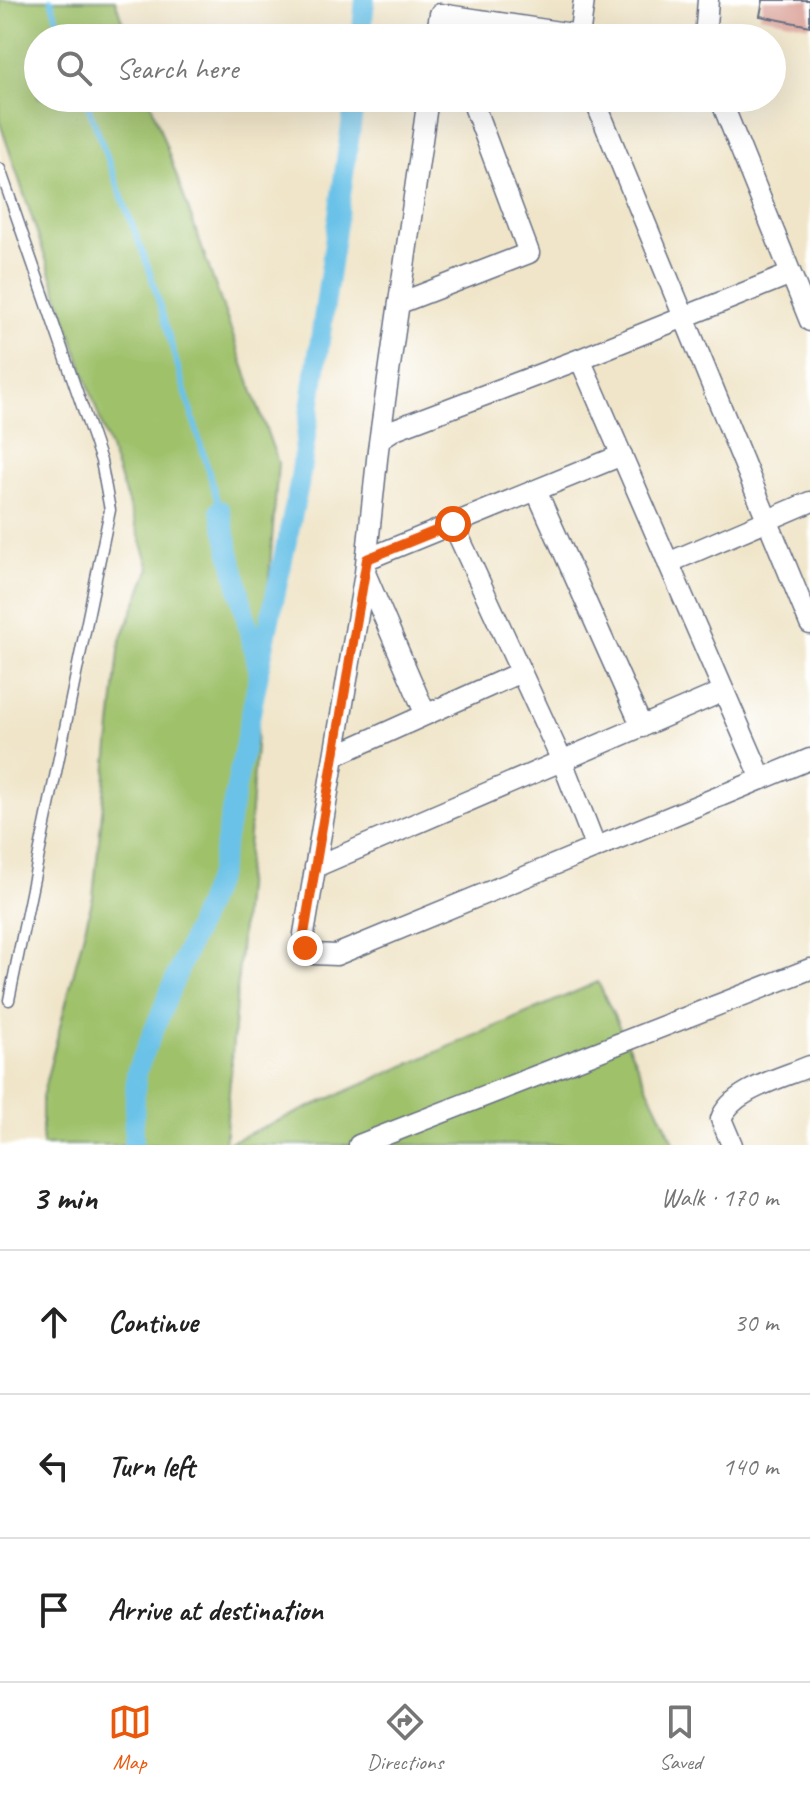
<!DOCTYPE html>
<meta charset="utf-8">
<style>
:root{--surface:#fff;--page:#f6f6f6;--text:#222;--muted:#767676;--line:#e0e0e0;--accent:#ea580c}
body{margin:0;font-family:Caveat,sans-serif;background:var(--page);color:var(--text)}
.stop{position:absolute;width:24px;height:24px;margin:-18px;border:6px solid #ea580c;border-radius:50%;background:#fff}
.stop.end{background:#ea580c;border-color:#fff;box-shadow:0 2px 8px #0008}
.list{margin:0;padding:0;list-style:none}
h2{display:flex;justify-content:space-between;align-items:center;height:104px;margin:0;padding:0 32px;font-size:34px}
h2 small{font-size:26px;font-weight:400;color:var(--muted)}
.list li{display:grid;grid-template-columns:52px 1fr auto;gap:24px;align-items:center;box-sizing:border-box;height:144px;padding:0 32px;border-top:2px solid var(--line)}
.list b{display:block;font-size:30px;white-space:nowrap}
.list em{font-size:26px;font-style:normal;color:var(--muted)}
.icon{flex:none;width:44px;height:44px;fill:none;stroke:currentColor;stroke-width:2;stroke-linecap:round;stroke-linejoin:round}
.map{position:relative;flex:none;width:810px;height:1145px;overflow:hidden}
.search{position:absolute;background:var(--surface);box-shadow:0 8px 32px #0002;left:24px;right:24px;top:24px;height:88px;display:flex;align-items:center;gap:20px;box-sizing:border-box;padding:0 28px;border-radius:44px;color:var(--muted);font-size:30px}
.sheet{height:536px;background:var(--surface)}
nav{display:flex;justify-content:space-around;align-items:center;box-sizing:border-box;height:112px;border-top:2px solid var(--line);background:var(--surface);font-size:22px;color:var(--muted)}
nav a{display:grid;justify-items:center;gap:4px}
nav .on{color:var(--accent)}
.map>svg:first-child{display:block}
.green{fill:#9fc16a;stroke:#5d7864;stroke-width:2}
.lines{fill:none;stroke-linecap:round;stroke-linejoin:round}
.stream{stroke:#6ac2e8;stroke-width:6}
.canal{stroke:#6ac2e8;stroke-width:20}
.building{fill:#dca69c}
.lane-casing{stroke:#666f83;stroke-width:13}
.street-casing{stroke:#666f83;stroke-width:23}
.lane{stroke:#fff;stroke-width:10}
.street{stroke:#fff;stroke-width:20}
.route{stroke:#ea580c;stroke-width:10}
</style>
<div class="map">
<svg width="810" height="1145" viewBox="0 0 810 1145">
<rect width="100%" height="100%" fill="#fff"/>
<filter id="ink" filterUnits="userSpaceOnUse"><feTurbulence type="fractalNoise" baseFrequency=".0125" numOctaves="2"/><feDisplacementMap in="SourceGraphic" scale="16" xChannelSelector="R" yChannelSelector="G"/><feConvolveMatrix kernelMatrix="1 2 1 2 8 2 1 2 1" color-interpolation-filters="sRGB"/></filter>
<filter id="wash" filterUnits="userSpaceOnUse"><feTurbulence type="fractalNoise" baseFrequency=".006" numOctaves="4" result="noise"/><feDisplacementMap in="SourceGraphic" scale="32" xChannelSelector="R" yChannelSelector="G"/><feGaussianBlur stdDeviation="1.8" result="paint"/><feColorMatrix in="noise" values="0 0 0 0 0 0 0 0 0 0 0 0 0 0 0 0 0 1.4 0 .05"/><feComposite in="paint" operator="in"/></filter>
<g filter="url(#wash)">
<rect width="100%" height="100%" fill="#f0e5c9"/>
<path class="green" d="M 0,0 L 115,0 L 128,38 L 38,38 L 38,98 L 149,98 L 278,463 L 225,1144 L 598,982 L 675,1145 L 42,1145 L 42,1097 L 93,897 L 120,642 L 150,568 L 0,123 Z"/>
<g class="lines">
<path class="stream" d="M 51,0 L 63,38
M 85,98 L 150,272 L 220,510"/>
<path class="canal" d="M 361,38 L 365,0
M 260,666 L 299,485 L 355,98
M 133,1145 L 136,1073 L 219,873 L 259,673 L 220,510"/>
</g>
<g id="blocks">
<path class="building" d="M 763,0 L 810,0 L 810,26 L 760,16 Z"/>
</g>
</g>
<g filter="url(#ink)">
<use href="#blocks" fill-opacity="0" stroke="#666f83" stroke-width="2"/>
<g class="lines">
<defs>
<path id="lane" d="M 0,169 L 101,461 L 110,510 L 9,1000"/>
<path id="street" d="M 436,38 L 440,14 L 579,35
M 579,38 L 584,0
M 705,38 L 708,0
M 428,98 L 378,450 L 365,573 L 304,934 L 305,948 L 313,954 L 336,955 L 810,759
M 594,98 L 810,624
M 720,98 L 810,321
M 400,303 L 529,253 L 471,98
M 580,359 L 762,779
M 381,438 L 395,429 L 580,359 L 791,274
M 536,490 L 642,727
M 453,524 L 562,761 L 596,848
M 367,559 L 622,455
M 668,563 L 810,502
M 365,573 L 425,713
M 334,756 L 521,672
M 315,867 L 724,691
M 359,1145 L 810,969
M 732,1145 L 721,1119 C 731,1090 782,1078 810,1066"/>
</defs>
<use href="#lane" class="lane-casing"/>
<use href="#street" class="street-casing"/>
<use href="#lane" class="lane"/>
<use href="#street" class="street"/>
</g>
</g>
<g class="lines" filter="url(#ink)">
<path class="route" d="M 305,948 L 304,934 L 367,559 L 453,524"/>
</g>
</svg>
<div class="stop" style="left:453px;top:524px"></div>
<div class="stop end" style="left:305px;top:948px"></div>
<div class="search"><svg class="icon" aria-label="search" viewBox="0 0 24 24"><circle cx="10" cy="10" r="6"/><path d="M15 15l6 6"/></svg>Search here</div>
</div>
<section class="sheet">
<h2>3 min<small>Walk · 170 m</small></h2>
<ul class="list">
<li><svg class="icon" aria-label="ahead" viewBox="0 0 24 24"><path d="M12 20V5M6 11l6-6 6 6"/></svg><div><b>Continue</b></div><em>30 m</em></li>
<li><svg class="icon" aria-label="left" viewBox="0 0 24 24"><path d="M17 20v-9H6M10 6l-5 5 5 5"/></svg><div><b>Turn left</b></div><em>140 m</em></li>
<li><svg class="icon" aria-label="arrive" viewBox="0 0 24 24"><path d="M6 21V4h12l-3 4 3 4H6"/></svg><div><b>Arrive at destination</b></div></li>
</ul>
</section>
<nav>
<a class="on"><svg class="icon" aria-label="map" viewBox="0 0 24 24"><path d="M3 6l6-2 6 2 6-2v14l-6 2-6-2-6 2zM9 4v14M15 6v14"/></svg>Map</a>
<a><svg class="icon" aria-label="directions" viewBox="0 0 24 24"><path d="M12 3l9 9-9 9-9-9zM9 14v-3h6M13 9l2 2-2 2"/></svg>Directions</a>
<a><svg class="icon" aria-label="saved" viewBox="0 0 24 24"><path d="M7 4h10v16l-5-4-5 4z"/></svg>Saved</a>
</nav>
